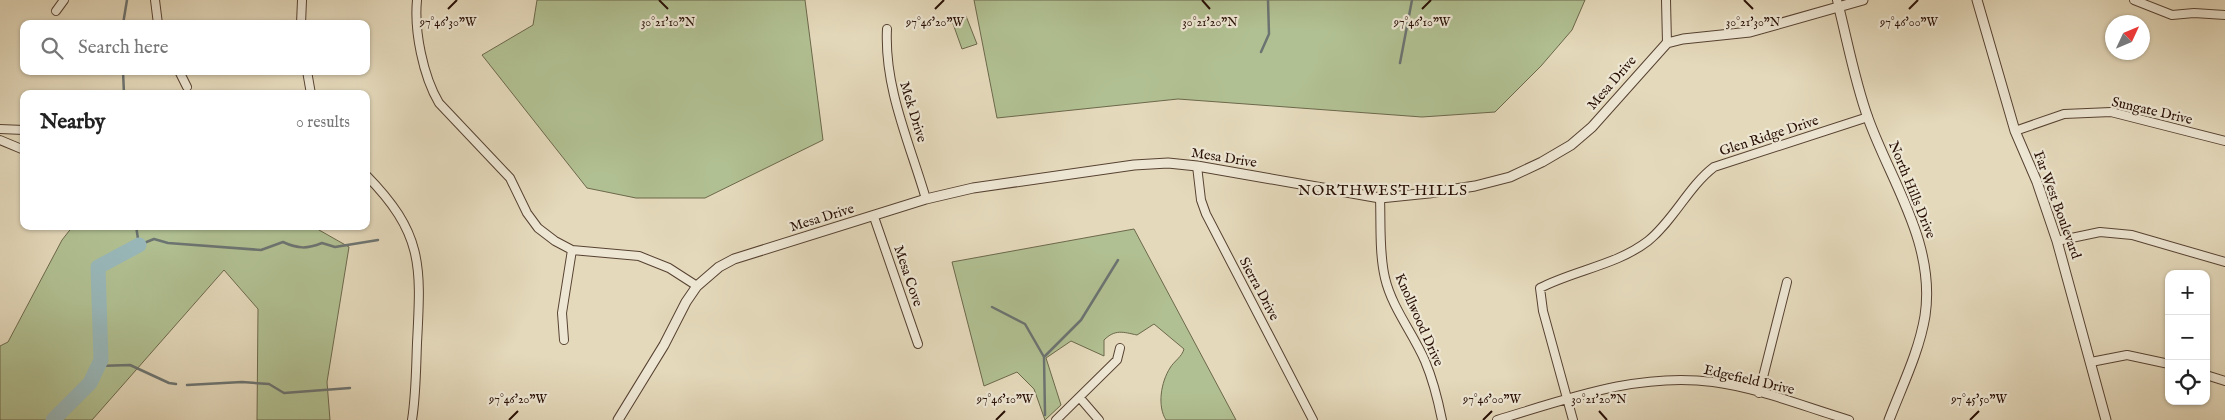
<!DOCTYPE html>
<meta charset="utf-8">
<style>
:root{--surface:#fff;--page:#f6f6f6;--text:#222;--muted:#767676;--line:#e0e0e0}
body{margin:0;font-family:"IM FELL English",serif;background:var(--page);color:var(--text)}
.controls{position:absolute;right:15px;bottom:15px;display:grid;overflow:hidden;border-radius:10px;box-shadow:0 1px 4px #0004}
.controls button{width:45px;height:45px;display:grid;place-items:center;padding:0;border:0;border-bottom:1px solid var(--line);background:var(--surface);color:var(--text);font:25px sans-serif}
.compass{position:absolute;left:2105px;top:15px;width:45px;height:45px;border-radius:50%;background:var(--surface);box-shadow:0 1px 4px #0004;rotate:46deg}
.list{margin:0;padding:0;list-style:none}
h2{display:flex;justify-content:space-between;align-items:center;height:65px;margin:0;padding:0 20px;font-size:21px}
h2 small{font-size:16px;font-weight:400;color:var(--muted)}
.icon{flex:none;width:28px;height:28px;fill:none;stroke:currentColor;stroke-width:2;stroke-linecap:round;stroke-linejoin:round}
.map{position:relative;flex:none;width:2225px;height:420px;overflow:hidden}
.search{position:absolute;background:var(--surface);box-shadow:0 1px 4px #0004;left:20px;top:20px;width:350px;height:55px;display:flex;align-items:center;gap:12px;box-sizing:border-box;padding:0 18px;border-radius:10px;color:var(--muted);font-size:19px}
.panel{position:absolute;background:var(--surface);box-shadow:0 1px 4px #0004;left:20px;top:90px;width:350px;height:140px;border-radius:10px}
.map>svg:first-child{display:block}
.green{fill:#b1c092;stroke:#6c684c}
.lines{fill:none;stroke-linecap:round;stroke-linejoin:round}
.stream{stroke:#6c7472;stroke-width:2.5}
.river{stroke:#99b8ba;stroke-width:15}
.minor-casing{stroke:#574232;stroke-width:10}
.tertiary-casing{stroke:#574232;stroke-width:11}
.minor{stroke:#ede6d3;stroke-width:8}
.tertiary{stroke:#ede6d3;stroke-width:9}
.ticks{fill:none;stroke:#280f05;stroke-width:2}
.labels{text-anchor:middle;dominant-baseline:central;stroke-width:4.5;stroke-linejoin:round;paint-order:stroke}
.street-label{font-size:14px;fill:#280f05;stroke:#ede6d3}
.neighbourhood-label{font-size:15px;letter-spacing:1px;fill:#280f05;stroke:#ede6d3}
.ticks-label{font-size:12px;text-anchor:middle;fill:#280f05;stroke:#ede6d3;stroke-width:4.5;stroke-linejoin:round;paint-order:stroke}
</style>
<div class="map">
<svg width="2225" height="420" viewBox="0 0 2225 420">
<rect width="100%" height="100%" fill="#e4d9bb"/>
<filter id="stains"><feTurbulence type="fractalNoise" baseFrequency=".004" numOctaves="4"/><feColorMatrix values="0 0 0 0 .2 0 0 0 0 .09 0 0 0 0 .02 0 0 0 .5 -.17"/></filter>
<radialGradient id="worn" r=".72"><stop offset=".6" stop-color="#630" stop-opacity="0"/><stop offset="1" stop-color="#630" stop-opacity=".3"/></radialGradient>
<path class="green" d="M 537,0 L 805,0 L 823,140 L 705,198 L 636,198 L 587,188 L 482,55 L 533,25 Z
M 974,0 L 1585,0 L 1572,30 L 1541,66 L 1495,112 L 1422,117 L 1178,99 L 997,118 Z
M 966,16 L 977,44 L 962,49 L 952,21 Z
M 73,226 L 312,226 L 349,247 L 327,382 L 330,420 L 257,420 L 258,309 L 224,270 L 92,420 L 0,420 L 0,346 L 8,342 L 62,240 Z
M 1134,229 L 1236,420 L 1166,420 C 1157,406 1161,382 1170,368 C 1174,361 1182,357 1184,349 L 1154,324 L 1137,335 C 1123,332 1115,329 1104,340 L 1104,356 L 1071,341 L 1046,358 L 1061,405 L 1045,420 L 1034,389 L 1017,372 L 984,386 L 952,262 Z"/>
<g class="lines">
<path class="stream" d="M 123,24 L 127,0
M 1261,52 L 1269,34 L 1268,0
M 1400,63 L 1412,0
M 123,71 L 124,94
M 136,226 L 139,245 L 154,239 L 168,243 L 261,250 L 283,242 C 298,249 307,249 322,243 L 335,247 L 378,240
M 992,307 L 1025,324 L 1044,357
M 98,366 L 130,365 L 169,383 L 176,384
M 187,385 L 242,382 L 269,384 L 284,393 L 350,388
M 1045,415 L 1044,357 L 1081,320 L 1118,260"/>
<path class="river" d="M 53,420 L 90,383 L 101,360 L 98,267 L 139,245"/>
<defs>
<path id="minor" d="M 155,0 L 158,24
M 417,0 C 414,31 423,76 439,103 L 510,178 L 527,213 L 538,228 L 555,241 L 572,250 L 639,256 L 669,268 L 697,286
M 1666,0 L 1667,43
M 1837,0 L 1839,8
M 2134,0 L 2172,15 L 2194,13 L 2225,15
M 56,11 L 64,0
M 301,24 L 302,0
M 887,29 C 884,88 910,144 926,199
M 179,71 L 187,87
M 307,71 L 311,94
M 0,129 L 24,130
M 2015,131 L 2064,114 L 2111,112 L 2225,141
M 0,140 L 24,150
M 1197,166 L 1201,200 L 1206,214 L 1313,420
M 366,175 C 424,234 421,266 417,343 C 416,369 416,395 412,420
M 1380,198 C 1381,224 1379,253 1385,278 C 1392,308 1413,333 1425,361 C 1433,380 1438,400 1442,420
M 874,217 L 918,344
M 2057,241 L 2100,232 L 2132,235 L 2225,262
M 564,340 L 562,313 L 572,250
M 2091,362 L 2127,355 L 2169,364
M 2206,375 L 2225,381
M 1759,393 L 1787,282
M 1080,398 L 1099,420
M 1056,420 L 1117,360 L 1120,348
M 1497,420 C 1567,399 1639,372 1713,382 C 1759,388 1805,407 1849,420
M 1573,420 L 1543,311 L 1540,288 C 1575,270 1617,265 1648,241 C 1674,220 1688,187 1714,167 L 1868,117"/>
<path id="tertiary" d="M 1977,0 L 2015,131 L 2037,182 L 2057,241 L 2106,420
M 1839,8 C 1848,44 1855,82 1868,118 C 1891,182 1936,244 1925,316 C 1919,352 1902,386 1889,420
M 618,420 L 664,345 L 686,302 L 697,286 L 719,267 L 734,259 L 926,199 L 973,188 L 1134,165 L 1168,163 L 1197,166 L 1380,198 L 1429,193 L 1475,186 L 1510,177 L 1542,162 L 1571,145 L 1592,127 L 1667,43 L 1683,39 L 1750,32 L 1863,0"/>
</defs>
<use href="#minor" class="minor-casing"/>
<use href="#tertiary" class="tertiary-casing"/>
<use href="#minor" class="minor"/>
<use href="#tertiary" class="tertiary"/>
</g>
<path class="ticks" d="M 659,0 L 668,9M 1202,0 L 1210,9M 1744,0 L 1753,9M 448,9 L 457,0M 935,9 L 944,0M 1422,9 L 1431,0M 1909,9 L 1918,0M 1599,411 L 1607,420M 509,420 L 518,411M 996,420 L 1005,411M 1483,420 L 1492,411M 1970,420 L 1979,411"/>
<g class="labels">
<g class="street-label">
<text transform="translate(1612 83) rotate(-49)">Mesa Drive</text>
<text transform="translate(2152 111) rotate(13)">Sungate Drive</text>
<text transform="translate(913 112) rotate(73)">Mek Drive</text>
<text transform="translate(1769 136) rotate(-18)">Glen Ridge Drive</text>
<text transform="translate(1224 158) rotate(9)">Mesa Drive</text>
<text transform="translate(1912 190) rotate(68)">North Hills Drive</text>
<text transform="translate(2057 205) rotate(70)">Far West Boulevard</text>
<text transform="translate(822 218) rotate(-17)">Mesa Drive</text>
<text transform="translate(908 276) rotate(71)">Mesa Cove</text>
<text transform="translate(1259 289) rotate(62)">Sierra Drive</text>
<text transform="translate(1419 320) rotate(66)">Knollwood Drive</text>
<text transform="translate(1749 380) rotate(13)">Edgefield Drive</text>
</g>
<g class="neighbourhood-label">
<text x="1383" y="190">NORTHWEST HILLS</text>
</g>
</g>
<g class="ticks-label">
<text x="448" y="26">97°46'30"W</text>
<text x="935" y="26">97°46'20"W</text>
<text x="1422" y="26">97°46'10"W</text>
<text x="1909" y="26">97°46'00"W</text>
<text x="668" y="26">30°21'10"N</text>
<text x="1210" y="26">30°21'20"N</text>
<text x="1753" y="26">30°21'30"N</text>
<text x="1599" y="403">30°21'20"N</text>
<text x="518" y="403">97°46'20"W</text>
<text x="1005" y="403">97°46'10"W</text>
<text x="1492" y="403">97°46'00"W</text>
<text x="1979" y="403">97°45'50"W</text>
</g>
<rect width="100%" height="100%" filter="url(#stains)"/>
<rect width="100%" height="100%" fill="url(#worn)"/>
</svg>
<div class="controls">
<button>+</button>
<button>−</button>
<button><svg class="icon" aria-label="locate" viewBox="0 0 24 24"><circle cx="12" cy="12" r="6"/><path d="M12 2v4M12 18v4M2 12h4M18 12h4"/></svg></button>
</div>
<svg class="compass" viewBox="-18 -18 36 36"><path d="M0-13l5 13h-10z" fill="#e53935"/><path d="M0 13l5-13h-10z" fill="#767676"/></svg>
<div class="search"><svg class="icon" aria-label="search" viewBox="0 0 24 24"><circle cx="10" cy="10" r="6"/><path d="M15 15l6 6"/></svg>Search here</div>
<section class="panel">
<h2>Nearby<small>0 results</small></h2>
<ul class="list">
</ul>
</section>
</div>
